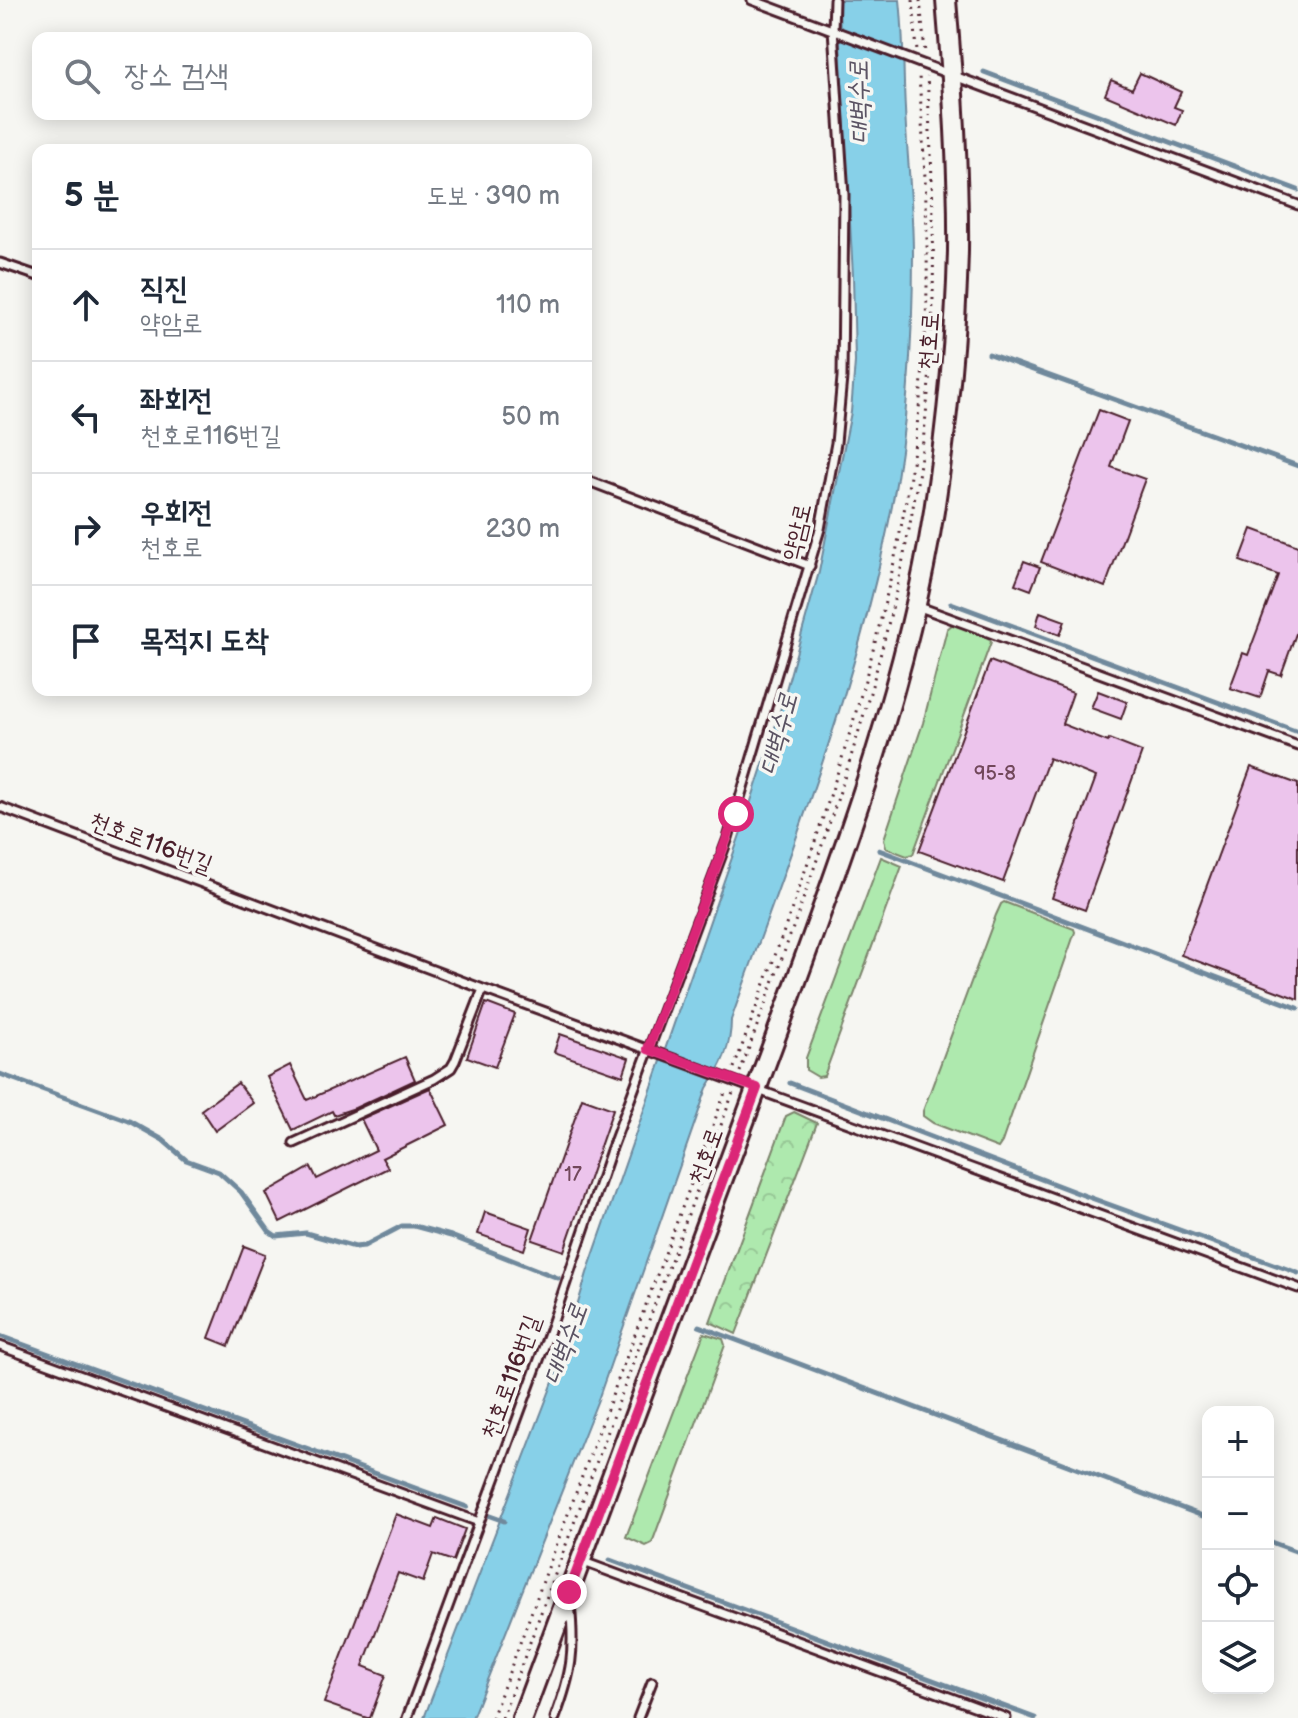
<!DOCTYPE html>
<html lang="ko">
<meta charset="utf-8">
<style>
:root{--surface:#fff;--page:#f2f2f3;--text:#1f2937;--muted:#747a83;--line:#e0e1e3}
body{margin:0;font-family:"Balsamiq Sans","Poor Story",sans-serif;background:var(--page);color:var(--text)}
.controls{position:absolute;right:24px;bottom:24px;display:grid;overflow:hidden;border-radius:16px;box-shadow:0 4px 20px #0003}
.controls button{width:72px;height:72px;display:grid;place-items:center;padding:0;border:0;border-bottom:2px solid var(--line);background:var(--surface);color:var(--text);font:40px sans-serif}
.stop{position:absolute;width:24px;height:24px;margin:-18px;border:6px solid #db2777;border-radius:50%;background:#fff}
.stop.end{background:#db2777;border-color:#fff;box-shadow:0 2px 8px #0008}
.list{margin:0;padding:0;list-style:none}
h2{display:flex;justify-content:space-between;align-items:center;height:104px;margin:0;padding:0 32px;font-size:34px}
h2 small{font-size:26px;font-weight:400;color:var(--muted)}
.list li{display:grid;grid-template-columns:52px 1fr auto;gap:24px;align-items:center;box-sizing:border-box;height:112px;padding:0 32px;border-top:2px solid var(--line)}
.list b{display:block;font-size:30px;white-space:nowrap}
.list p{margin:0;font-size:26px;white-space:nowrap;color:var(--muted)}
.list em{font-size:26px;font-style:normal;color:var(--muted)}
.icon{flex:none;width:44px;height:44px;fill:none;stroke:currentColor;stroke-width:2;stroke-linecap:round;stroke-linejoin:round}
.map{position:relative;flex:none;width:1298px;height:1718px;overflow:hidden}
.search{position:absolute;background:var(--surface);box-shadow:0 4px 20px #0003;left:32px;top:32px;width:560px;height:88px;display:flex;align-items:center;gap:20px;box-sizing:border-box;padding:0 28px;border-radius:16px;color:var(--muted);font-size:30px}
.panel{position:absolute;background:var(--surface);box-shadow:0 4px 20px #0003;left:32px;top:144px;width:560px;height:552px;border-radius:16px}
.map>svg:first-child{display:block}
.forest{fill:url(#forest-crowns);stroke:#7c846c;stroke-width:2}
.garden{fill:#aee9ae;stroke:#7c846c;stroke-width:2}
.water{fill:#87d0e8;stroke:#6f899c;stroke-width:2}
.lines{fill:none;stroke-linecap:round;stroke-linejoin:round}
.stream{stroke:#6f899c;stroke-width:5}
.building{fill:#ecc4ec;stroke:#4a1f2b;stroke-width:2}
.service-casing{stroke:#4a1f2b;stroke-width:13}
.tertiary-casing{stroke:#4a1f2b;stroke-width:24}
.path{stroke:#4a1f2b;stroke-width:3;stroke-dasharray:2 6;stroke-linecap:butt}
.service{stroke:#f6f6f2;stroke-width:7}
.tertiary{stroke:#f6f6f2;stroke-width:18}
.route{stroke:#db2777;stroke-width:10}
.labels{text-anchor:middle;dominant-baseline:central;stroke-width:7;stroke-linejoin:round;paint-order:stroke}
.number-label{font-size:20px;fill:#72485b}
.street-label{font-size:24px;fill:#4a1f2b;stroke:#f6f6f2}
.water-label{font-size:26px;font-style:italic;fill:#5c5464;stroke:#f6f6f2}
</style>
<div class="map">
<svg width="1298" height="1718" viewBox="0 0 1298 1718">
<defs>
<pattern id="forest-crowns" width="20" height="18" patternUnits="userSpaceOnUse" patternTransform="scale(2)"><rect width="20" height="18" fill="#aee9ae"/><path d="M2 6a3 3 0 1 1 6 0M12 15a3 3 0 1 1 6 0" fill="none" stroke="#97c796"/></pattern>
</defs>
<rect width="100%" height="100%" fill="#f6f6f2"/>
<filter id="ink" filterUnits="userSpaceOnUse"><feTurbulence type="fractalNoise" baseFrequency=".0125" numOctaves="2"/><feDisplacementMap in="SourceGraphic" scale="16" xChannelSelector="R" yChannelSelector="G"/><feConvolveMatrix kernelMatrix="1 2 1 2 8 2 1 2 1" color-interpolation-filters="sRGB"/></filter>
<g filter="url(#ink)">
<path class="forest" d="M 794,1112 L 817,1123 L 736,1334 L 710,1322 L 786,1116 Z"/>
<path class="garden" d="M 953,624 L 989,638 L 991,642 L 913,854 L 907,856 L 886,848 L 884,839 L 923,723 L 947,629 Z
M 881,857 L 902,866 L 824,1076 L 818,1077 L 806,1070 L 806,1058 Z
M 1004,902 L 1074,929 L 1075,932 L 1002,1142 L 998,1148 L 933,1123 L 923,1116 L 923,1111 L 996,915 L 1001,904 Z
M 704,1333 L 723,1339 L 725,1345 L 652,1543 L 646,1546 L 626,1537 Z"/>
<path class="water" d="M 839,0 L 900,0 C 904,36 903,72 905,109 C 907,157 913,205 913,254 C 913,338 908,423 892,506 C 858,683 791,851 731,1020 C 731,1047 722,1065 707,1088 L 599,1397 L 472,1718 L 424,1718 L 560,1364 L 587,1273 L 742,829 L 778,718 L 819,572 L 851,412 L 855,362 L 853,276 L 840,44 Z"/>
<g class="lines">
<path class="stream" d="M 984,72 L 1298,190
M 989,354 L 1298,466
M 951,603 L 1298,732
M 879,850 L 1298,1008
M 0,1074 L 129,1121 L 163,1140 L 186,1160 L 219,1172 L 241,1192 L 269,1231 L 276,1236 L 306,1233 L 355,1247 L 364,1246 L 402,1226 L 414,1226 L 451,1236 L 558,1278
M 790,1083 L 1083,1195 L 1298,1273
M 699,1326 L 1208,1518
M 0,1336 L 467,1507
M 490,1516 L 504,1521
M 1268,1541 L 1298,1552
M 610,1560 L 1035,1718"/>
</g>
<path class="building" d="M 1140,73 L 1181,92 L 1174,107 L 1182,110 L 1176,125 L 1105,95 L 1111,80 L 1132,89 Z
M 1099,410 L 1128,421 L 1111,467 L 1145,479 L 1105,587 L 1041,562 Z
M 1252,529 L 1298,546 L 1298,628 L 1281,675 L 1269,671 L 1260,698 L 1230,688 L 1243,653 L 1248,655 L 1278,575 L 1240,561 Z
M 1024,561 L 1040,567 L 1031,590 L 1015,584 Z
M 1040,612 L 1065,621 L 1060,635 L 1036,626 Z
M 990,661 L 1073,693 L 1062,724 L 1108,742 L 1109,739 L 1142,752 L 1085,910 L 1052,898 L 1096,777 L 1049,758 L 1003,882 L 919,851 Z
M 1098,691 L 1127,702 L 1121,719 L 1091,708 Z
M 1251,767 L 1298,784 L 1298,999 L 1181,955 Z
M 486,1003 L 515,1014 L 495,1067 L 467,1057 Z
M 560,1034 L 629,1058 L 623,1076 L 554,1052 Z
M 405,1057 L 415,1080 L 355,1108 L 334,1115 L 332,1111 L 293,1130 L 267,1077 L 290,1065 L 307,1100 Z
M 238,1083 L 253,1103 L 215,1131 L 201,1110 Z
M 430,1088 L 448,1125 L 382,1158 L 388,1168 L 280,1222 L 266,1193 L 311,1167 L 317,1179 L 376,1150 L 361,1119 Z
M 582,1098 L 613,1109 L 564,1251 L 532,1240 Z
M 485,1212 L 531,1228 L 524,1250 L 478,1234 Z
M 244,1246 L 265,1254 L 229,1346 L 209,1338 Z
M 396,1514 L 433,1528 L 437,1518 L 465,1529 L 453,1561 L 433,1554 L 423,1582 L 398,1573 L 363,1666 L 386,1675 L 370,1718 L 367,1718 L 324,1703 Z"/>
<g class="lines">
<defs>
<path id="service" d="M 752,0 L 1298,205
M 0,263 L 38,276
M 586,480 L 810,566
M 917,606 L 1298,746
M 0,807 L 483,989 L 1298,1288
M 294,1143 L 434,1079 L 451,1068 L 455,1061 L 483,989
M 0,1346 L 479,1522
M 581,1561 L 1006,1718
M 407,1718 L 550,1330 L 610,1153 L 728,838 L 820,529 L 836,443 L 842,378 L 844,195 L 833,29 L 834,0
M 555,1718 C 572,1672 575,1652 570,1603
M 638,1718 L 652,1682"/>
<path id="tertiary" d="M 522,1718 C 606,1493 691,1269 773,1044 C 837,869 905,695 934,511 C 947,425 956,338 958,251 C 959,168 953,83 946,0"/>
</defs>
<use href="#service" class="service-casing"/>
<use href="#tertiary" class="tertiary-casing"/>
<path class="path" d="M 913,0 L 917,52
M 920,0 L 925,52
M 734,1068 C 819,836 907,602 924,353 C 931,261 925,168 919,76
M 740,1072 C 817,863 897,655 924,433 C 938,314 934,195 927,76
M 492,1718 L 726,1090
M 502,1718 L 734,1090"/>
<use href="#service" class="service"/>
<use href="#tertiary" class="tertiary"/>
</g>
</g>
<g class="lines" filter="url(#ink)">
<path class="route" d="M 569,1592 L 757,1088 L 648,1049 L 736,814"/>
</g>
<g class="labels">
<g class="number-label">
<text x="995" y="774">95-8</text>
<text x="573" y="1175">17</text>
</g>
<g class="street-label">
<text transform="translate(929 341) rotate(-86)">천호로</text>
<text transform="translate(797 532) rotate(-77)">약암로</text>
<text transform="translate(151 843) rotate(21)">천호로116번길</text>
<text transform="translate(706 1156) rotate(-70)">천호로</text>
<text transform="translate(511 1377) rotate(-70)">천호로116번길</text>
</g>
<g class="water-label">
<text transform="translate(860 102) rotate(-91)">대벽수로</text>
<text transform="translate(779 734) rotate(-75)">대벽수로</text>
<text transform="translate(566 1344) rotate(-70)">대벽수로</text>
</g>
</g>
</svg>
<div class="controls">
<button>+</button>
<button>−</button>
<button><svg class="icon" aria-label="locate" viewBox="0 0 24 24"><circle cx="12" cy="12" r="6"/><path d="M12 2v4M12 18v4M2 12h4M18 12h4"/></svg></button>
<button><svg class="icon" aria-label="layers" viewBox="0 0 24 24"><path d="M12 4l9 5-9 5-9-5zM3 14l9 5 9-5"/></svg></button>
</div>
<div class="stop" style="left:736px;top:814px"></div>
<div class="stop end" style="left:569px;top:1592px"></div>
<div class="search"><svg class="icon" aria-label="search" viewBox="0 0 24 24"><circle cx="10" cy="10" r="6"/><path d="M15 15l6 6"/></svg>장소 검색</div>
<section class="panel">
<h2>5 분<small>도보 · 390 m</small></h2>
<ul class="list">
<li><svg class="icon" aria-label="ahead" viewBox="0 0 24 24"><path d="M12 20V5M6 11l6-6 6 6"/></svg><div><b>직진</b><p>약암로</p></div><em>110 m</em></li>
<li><svg class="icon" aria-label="left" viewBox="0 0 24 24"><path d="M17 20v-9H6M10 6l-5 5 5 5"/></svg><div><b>좌회전</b><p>천호로116번길</p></div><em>50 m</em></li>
<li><svg class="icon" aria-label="right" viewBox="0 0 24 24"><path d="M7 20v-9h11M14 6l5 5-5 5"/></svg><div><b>우회전</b><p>천호로</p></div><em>230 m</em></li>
<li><svg class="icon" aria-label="arrive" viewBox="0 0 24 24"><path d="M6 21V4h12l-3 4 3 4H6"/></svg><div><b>목적지 도착</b></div></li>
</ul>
</section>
</div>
